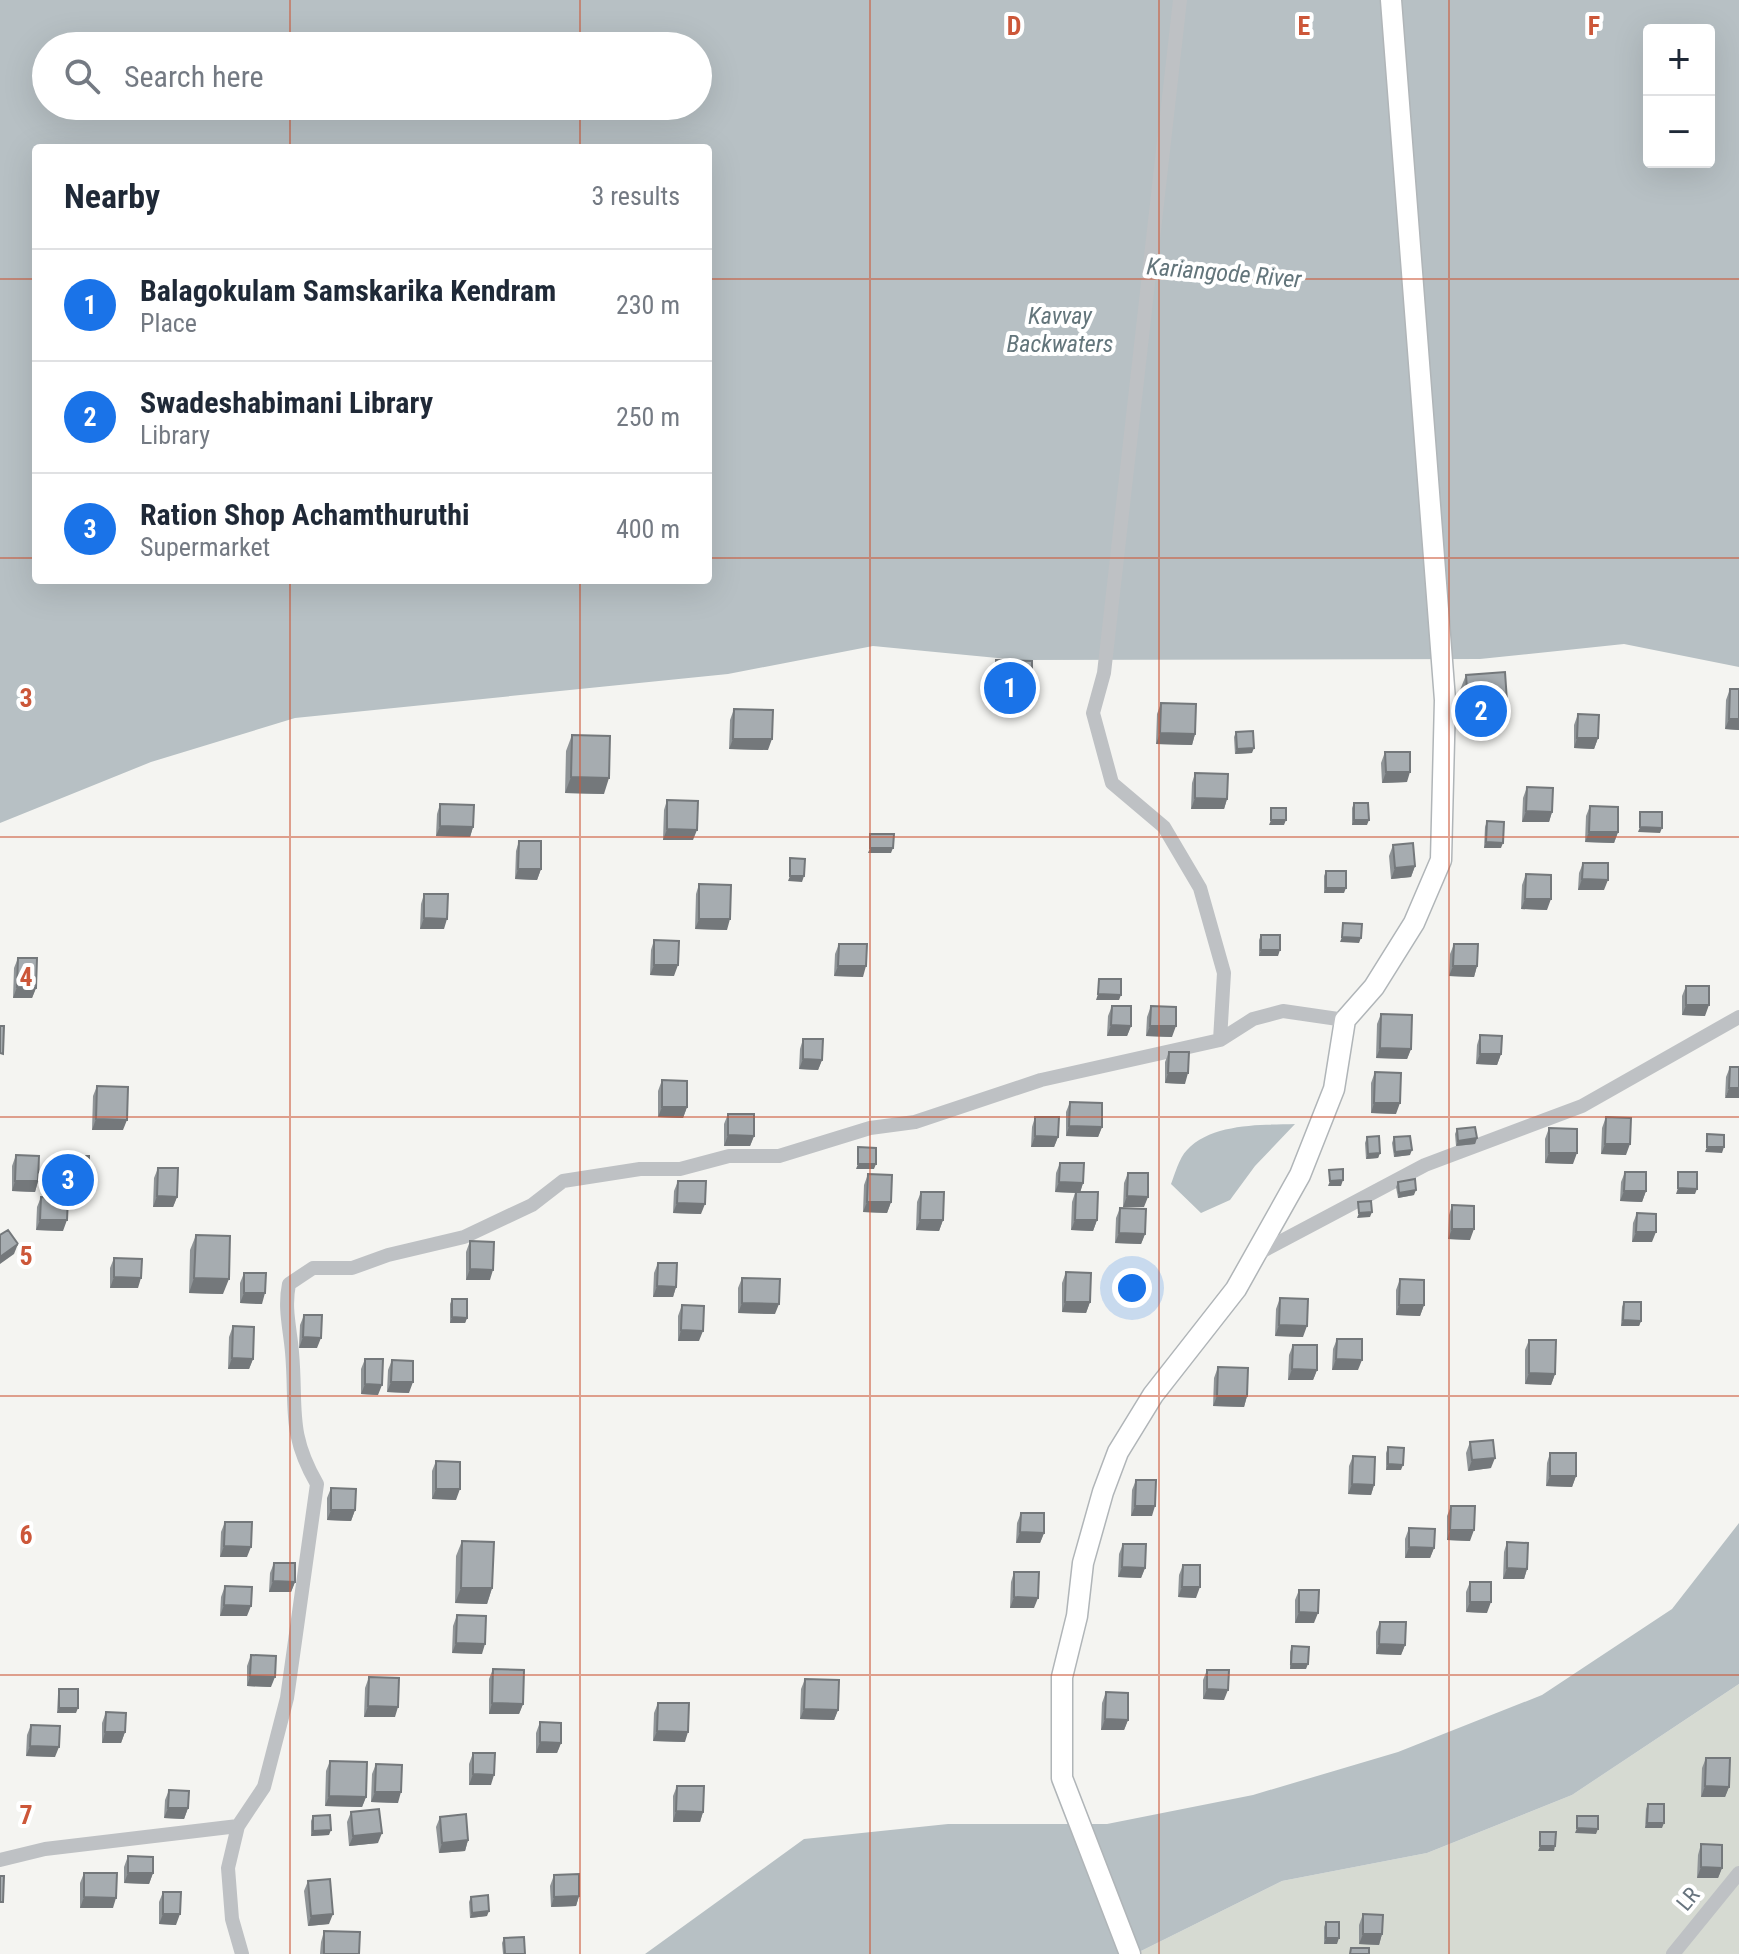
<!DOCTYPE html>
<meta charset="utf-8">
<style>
:root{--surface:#fff;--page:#f2f2f3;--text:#1f2937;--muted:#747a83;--line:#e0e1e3;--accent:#1a73e8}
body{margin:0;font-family:"Roboto Condensed",sans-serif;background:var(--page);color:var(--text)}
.controls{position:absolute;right:24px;top:24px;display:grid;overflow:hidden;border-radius:8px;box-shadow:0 8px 32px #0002}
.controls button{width:72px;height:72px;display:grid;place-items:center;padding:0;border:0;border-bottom:2px solid var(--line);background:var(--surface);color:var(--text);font:40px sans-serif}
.you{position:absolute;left:1132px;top:1288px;width:28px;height:28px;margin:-20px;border:6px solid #fff;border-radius:50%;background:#1a73e8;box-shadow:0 0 0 12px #1a73e833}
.badge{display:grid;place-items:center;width:52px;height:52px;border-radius:50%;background:var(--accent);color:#fff;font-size:26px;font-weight:700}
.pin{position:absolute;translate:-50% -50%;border:4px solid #fff;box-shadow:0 2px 8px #0006}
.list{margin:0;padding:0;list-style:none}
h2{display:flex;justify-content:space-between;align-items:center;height:104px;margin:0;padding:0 32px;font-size:34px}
h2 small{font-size:26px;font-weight:400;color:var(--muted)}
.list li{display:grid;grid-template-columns:52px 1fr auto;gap:24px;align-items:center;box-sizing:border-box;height:112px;padding:0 32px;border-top:2px solid var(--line)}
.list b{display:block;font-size:30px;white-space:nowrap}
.list p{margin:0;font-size:26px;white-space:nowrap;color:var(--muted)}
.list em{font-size:26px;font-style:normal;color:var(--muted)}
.icon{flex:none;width:44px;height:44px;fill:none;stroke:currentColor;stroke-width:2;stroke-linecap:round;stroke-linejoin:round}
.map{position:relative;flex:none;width:1739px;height:1954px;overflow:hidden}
.search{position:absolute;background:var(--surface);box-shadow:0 8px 32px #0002;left:32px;top:32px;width:680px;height:88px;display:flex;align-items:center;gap:20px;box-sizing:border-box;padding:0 28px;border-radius:44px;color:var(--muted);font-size:30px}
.panel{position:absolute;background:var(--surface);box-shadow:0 8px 32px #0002;left:32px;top:144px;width:680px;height:440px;border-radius:8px}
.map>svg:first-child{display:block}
.green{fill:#d6dad2}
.water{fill:#b7c0c4;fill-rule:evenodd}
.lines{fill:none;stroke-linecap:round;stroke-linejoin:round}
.secondary-casing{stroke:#b0b5b8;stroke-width:23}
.street{stroke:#bec1c4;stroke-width:14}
.secondary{stroke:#fff;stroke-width:20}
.wall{fill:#8f9497}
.shaded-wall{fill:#74787b}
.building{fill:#a6acb0;stroke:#74787b;stroke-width:2}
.grid{fill:none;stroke:#cc5739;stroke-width:2;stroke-opacity:0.55}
.labels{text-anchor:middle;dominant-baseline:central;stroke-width:8;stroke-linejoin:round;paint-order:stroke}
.street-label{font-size:22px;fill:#67747e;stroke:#fff}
.water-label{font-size:24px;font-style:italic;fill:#63757b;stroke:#fff}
.grid-label{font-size:26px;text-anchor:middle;font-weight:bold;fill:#cc5739;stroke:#fff;stroke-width:8;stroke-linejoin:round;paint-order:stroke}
</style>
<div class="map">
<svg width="1739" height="1954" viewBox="0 0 1739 1954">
<rect width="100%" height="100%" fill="#f4f4f1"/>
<path class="green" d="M 1739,1684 L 1739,1954 L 1135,1954 L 1282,1881 L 1427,1853 L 1572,1795 Z"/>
<path class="water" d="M 0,0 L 1739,0 L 1739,667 L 1624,644 L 1480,659 L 1019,660 L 873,646 L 728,674 L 295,718 L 151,762 L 0,823 ZM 1649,30 L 1709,30 L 1709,162 L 1649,162 ZM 46,46 L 698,46 L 698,106 L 46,106 ZM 36,148 L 708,148 L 708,580 L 36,580 Z
M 1295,1124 L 1255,1166 L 1230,1200 L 1201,1213 L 1171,1184 C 1175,1174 1179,1158 1187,1150 C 1212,1123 1262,1125 1295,1124 Z
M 1739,1523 L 1739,1684 L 1572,1795 L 1427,1853 L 1282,1881 L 1135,1954 L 645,1954 L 804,1839 L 948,1824 L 1107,1824 L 1253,1795 L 1398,1752 L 1542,1695 L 1672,1609 Z"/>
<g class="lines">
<defs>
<path id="secondary" d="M 1130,1954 L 1062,1778 L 1062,1677 L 1077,1616 L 1083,1563 L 1103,1492 L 1118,1452 L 1153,1395 L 1236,1289 L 1300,1175 L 1334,1089 L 1345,1020 L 1374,987 L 1414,923 L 1441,860 L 1445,700 L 1391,0"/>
</defs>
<use href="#secondary" class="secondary-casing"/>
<path class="street" d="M 1180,0 L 1104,673 L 1093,713 L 1112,783 L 1164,827 L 1200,888 L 1224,973 L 1220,1040
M 1255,1255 L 1425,1165 L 1582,1106 L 1739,1017
M 0,1860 L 45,1849 L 238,1826
M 242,1954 L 232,1919 L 228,1868 L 238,1826 L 264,1787 L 287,1698 L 317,1484 C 287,1432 297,1408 292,1352 C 290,1328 284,1308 289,1284 L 313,1268 L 352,1268 L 388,1255 L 464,1237 L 532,1205 L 563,1181 L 640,1169 L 680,1169 L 729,1156 L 779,1156 L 870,1128 L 915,1122 L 1041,1080 L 1220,1040 L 1253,1019 L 1283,1011 L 1345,1020
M 1673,1954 L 1739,1873"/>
<use href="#secondary" class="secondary"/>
</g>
<path class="wall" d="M 996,660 L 1032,695 L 1028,706 L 992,705 L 992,671 Z
M 1466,675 L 1508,716 L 1502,732 L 1463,734 L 1460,690 Z
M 1730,689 L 1739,730 L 1725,729 L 1726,700 Z
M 1161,703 L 1195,734 L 1192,745 L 1156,744 L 1157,714 Z
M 734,709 L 768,750 L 729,749 L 730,720 Z
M 1578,714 L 1598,738 L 1594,749 L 1574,748 L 1574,725 Z
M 1236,732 L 1252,753 L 1235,754 L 1234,737 Z
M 572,735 L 604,794 L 565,793 L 566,751 Z
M 1385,752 L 1407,782 L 1382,783 L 1381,763 Z
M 1195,773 L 1227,799 L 1224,809 L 1191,809 L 1192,783 Z
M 1527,787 L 1552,812 L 1549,822 L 1522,822 L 1523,798 Z
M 667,800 L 693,840 L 663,840 L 664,810 Z
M 1354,803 L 1367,825 L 1352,825 L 1352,808 Z
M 440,804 L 473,827 L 470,837 L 436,836 L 437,814 Z
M 1590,806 L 1618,832 L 1614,843 L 1585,842 L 1586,816 Z
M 1487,821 L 1501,848 L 1484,848 L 1485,827 Z
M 519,841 L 541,869 L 537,880 L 515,879 L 516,851 Z
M 1393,845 L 1415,866 L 1411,877 L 1391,879 L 1389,856 Z
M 1583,863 L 1604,890 L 1578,890 L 1579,873 Z
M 1326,871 L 1344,893 L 1324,893 L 1324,876 Z
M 1526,874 L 1547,910 L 1521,909 L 1522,885 Z
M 699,884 L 727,930 L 695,929 L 696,894 Z
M 424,894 L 444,929 L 420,929 L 421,904 Z
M 1261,935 L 1278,956 L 1259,956 L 1259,940 Z
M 654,940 L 674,976 L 650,975 L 651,950 Z
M 839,944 L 863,977 L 834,976 L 835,954 Z
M 1454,944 L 1477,966 L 1474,977 L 1449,976 L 1450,954 Z
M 18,958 L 36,988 L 32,998 L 13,998 L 14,968 Z
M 1686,986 L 1705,1016 L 1682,1015 L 1682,996 Z
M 1112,1006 L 1131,1026 L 1127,1036 L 1107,1036 L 1108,1016 Z
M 1151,1006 L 1172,1037 L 1146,1036 L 1147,1017 Z
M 1381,1014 L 1411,1049 L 1407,1059 L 1376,1058 L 1377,1024 Z
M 1480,1035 L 1501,1054 L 1497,1065 L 1476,1064 L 1477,1045 Z
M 803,1039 L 822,1060 L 818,1070 L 799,1069 L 800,1049 Z
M 1169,1052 L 1185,1084 L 1165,1083 L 1165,1062 Z
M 1730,1067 L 1739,1067 L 1725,1098 L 1726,1077 Z
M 1375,1072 L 1396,1114 L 1371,1113 L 1371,1083 Z
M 662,1080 L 687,1107 L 683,1118 L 658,1117 L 658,1091 Z
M 97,1086 L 123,1130 L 92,1130 L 93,1096 Z
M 1070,1102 L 1102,1127 L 1098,1137 L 1066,1136 L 1066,1112 Z
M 728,1114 L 754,1136 L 750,1146 L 724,1146 L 724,1124 Z
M 1035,1117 L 1058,1137 L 1054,1147 L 1031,1147 L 1032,1127 Z
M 1606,1117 L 1626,1155 L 1601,1154 L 1602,1128 Z
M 1549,1128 L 1573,1164 L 1545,1163 L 1545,1139 Z
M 1457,1129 L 1477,1138 L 1475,1144 L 1456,1146 L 1455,1134 Z
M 1367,1137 L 1380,1153 L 1378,1158 L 1366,1159 L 1365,1143 Z
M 1394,1137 L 1410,1155 L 1394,1157 L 1392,1143 Z
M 16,1155 L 38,1181 L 35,1192 L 12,1191 L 12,1166 Z
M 54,1156 L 89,1183 L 85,1194 L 51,1194 L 51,1166 Z
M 1060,1163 L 1083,1183 L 1080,1192 L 1097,1220 L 1093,1231 L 1071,1230 L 1072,1202 L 1075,1193 L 1055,1192 L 1056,1173 Z
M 158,1168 L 177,1197 L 173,1207 L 153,1207 L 154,1178 Z
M 1625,1172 L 1646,1191 L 1642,1202 L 1620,1201 L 1621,1182 Z
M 1128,1173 L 1144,1207 L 1123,1207 L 1124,1183 Z
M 868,1174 L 891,1202 L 887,1213 L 863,1212 L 864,1185 Z
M 678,1181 L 701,1214 L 673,1213 L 674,1191 Z
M 1398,1182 L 1414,1195 L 1398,1198 L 1396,1187 Z
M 921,1192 L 943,1220 L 939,1231 L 916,1230 L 917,1202 Z
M 41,1197 L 63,1231 L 36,1230 L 37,1207 Z
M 1452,1205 L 1470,1240 L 1448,1239 L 1449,1215 Z
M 1120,1208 L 1145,1234 L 1141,1244 L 1115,1243 L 1116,1218 Z
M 1637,1213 L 1652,1242 L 1632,1242 L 1633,1223 Z
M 196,1235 L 223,1294 L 189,1293 L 190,1250 Z
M 470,1241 L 490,1280 L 466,1280 L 466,1252 Z
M 114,1258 L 138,1288 L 110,1288 L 110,1268 Z
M 658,1263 L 676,1287 L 673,1297 L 653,1297 L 654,1273 Z
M 1066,1272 L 1090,1302 L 1086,1313 L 1062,1312 L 1062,1283 Z
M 244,1273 L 262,1304 L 240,1303 L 240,1283 Z
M 742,1278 L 775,1314 L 738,1313 L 738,1288 Z
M 1400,1279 L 1424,1305 L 1420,1316 L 1396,1315 L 1396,1290 Z
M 1280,1298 L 1303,1337 L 1275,1336 L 1276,1309 Z
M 452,1299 L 467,1318 L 465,1323 L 450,1323 L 450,1304 Z
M 1624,1302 L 1641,1321 L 1639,1326 L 1621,1326 L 1622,1307 Z
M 682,1305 L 699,1341 L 678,1341 L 678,1316 Z
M 304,1315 L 317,1348 L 299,1348 L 300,1325 Z
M 233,1326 L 253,1359 L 249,1369 L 228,1369 L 229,1337 Z
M 1337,1339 L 1358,1370 L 1332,1370 L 1333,1349 Z
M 1529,1340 L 1555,1374 L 1551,1385 L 1525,1384 L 1525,1350 Z
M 1293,1345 L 1317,1370 L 1313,1380 L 1288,1380 L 1289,1355 Z
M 365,1359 L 378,1395 L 361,1394 L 361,1369 Z
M 392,1360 L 409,1393 L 387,1392 L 388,1370 Z
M 1218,1367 L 1247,1396 L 1244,1407 L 1213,1406 L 1214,1378 Z
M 1470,1442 L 1491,1468 L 1468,1471 L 1466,1453 Z
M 1388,1447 L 1401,1470 L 1386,1470 L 1386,1453 Z
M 1550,1453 L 1576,1476 L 1572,1487 L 1546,1486 L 1547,1463 Z
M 1353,1456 L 1374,1485 L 1371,1495 L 1348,1494 L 1349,1466 Z
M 436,1461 L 456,1500 L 432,1499 L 432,1471 Z
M 1136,1480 L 1152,1516 L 1131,1516 L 1132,1490 Z
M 331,1488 L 355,1510 L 351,1521 L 327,1520 L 327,1498 Z
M 1451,1506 L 1470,1541 L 1447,1540 L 1447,1516 Z
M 1021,1513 L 1044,1533 L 1040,1543 L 1016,1543 L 1017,1523 Z
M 225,1522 L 247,1557 L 220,1557 L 221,1532 Z
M 1409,1528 L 1434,1548 L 1430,1558 L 1405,1558 L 1405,1539 Z
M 462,1541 L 492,1588 L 487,1604 L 455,1603 L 456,1556 Z
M 1507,1542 L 1527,1569 L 1524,1579 L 1503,1579 L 1504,1552 Z
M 1123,1544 L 1145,1568 L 1141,1578 L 1118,1577 L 1119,1554 Z
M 274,1563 L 295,1582 L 291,1592 L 269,1592 L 270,1573 Z
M 1183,1565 L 1196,1598 L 1178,1597 L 1179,1575 Z
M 1014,1572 L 1034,1608 L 1010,1608 L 1011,1582 Z
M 1470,1582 L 1487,1613 L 1466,1612 L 1466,1592 Z
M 225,1586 L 247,1616 L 220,1616 L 221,1597 Z
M 1299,1590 L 1314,1623 L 1295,1623 L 1295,1600 Z
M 457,1615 L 482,1654 L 452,1653 L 453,1626 Z
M 1380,1622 L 1405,1645 L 1401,1655 L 1376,1654 L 1376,1632 Z
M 1292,1646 L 1306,1669 L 1290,1669 L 1290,1652 Z
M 251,1655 L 271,1687 L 247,1686 L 247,1666 Z
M 493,1669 L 523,1704 L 519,1714 L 489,1714 L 489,1679 Z
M 1207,1670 L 1224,1700 L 1203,1699 L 1203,1680 Z
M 369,1677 L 395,1717 L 364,1717 L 365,1688 Z
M 805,1679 L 838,1710 L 834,1720 L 800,1719 L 801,1689 Z
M 59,1689 L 76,1713 L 57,1713 L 58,1694 Z
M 1106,1692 L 1128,1720 L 1124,1730 L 1101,1730 L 1102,1703 Z
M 658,1703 L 685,1742 L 653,1741 L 654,1713 Z
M 106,1712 L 125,1732 L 121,1743 L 102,1743 L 102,1723 Z
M 540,1722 L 561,1743 L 557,1753 L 536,1753 L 536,1733 Z
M 31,1725 L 55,1757 L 26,1756 L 27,1735 Z
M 473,1753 L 491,1785 L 469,1785 L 469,1764 Z
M 1706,1758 L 1729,1787 L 1725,1797 L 1701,1797 L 1702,1768 Z
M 330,1761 L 366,1797 L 362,1807 L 325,1806 L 326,1771 Z
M 376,1764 L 398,1803 L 371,1802 L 372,1774 Z
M 677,1786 L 703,1812 L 700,1822 L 673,1822 L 673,1796 Z
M 169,1790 L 188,1808 L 184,1819 L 164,1818 L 165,1800 Z
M 1648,1804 L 1662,1828 L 1645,1828 L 1646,1809 Z
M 351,1812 L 378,1843 L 349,1846 L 347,1822 Z
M 313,1816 L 329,1835 L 311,1836 L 311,1821 Z
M 440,1817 L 468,1840 L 465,1851 L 439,1853 L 436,1827 Z
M 1701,1844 L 1722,1868 L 1718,1878 L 1697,1878 L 1698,1855 Z
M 128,1856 L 153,1873 L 149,1884 L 124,1883 L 124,1867 Z
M 84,1873 L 113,1908 L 80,1908 L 80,1883 Z
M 554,1875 L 579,1896 L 576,1906 L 551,1907 L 550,1886 Z
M 308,1881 L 329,1924 L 308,1926 L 304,1891 Z
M 163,1892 L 176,1925 L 159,1924 L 159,1902 Z
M 471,1897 L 487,1916 L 470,1918 L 469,1902 Z
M 1363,1914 L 1382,1934 L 1379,1945 L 1359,1944 L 1359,1925 Z
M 1326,1922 L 1337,1944 L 1324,1944 L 1324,1927 Z
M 324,1931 L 359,1954 L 320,1954 L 321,1942 Z
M 504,1938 L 525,1954 L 503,1954 L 502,1943 Z"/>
<path class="shaded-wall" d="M 996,695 L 1032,695 L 1028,706 L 992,705 Z
M 1508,716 L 1502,732 L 1463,734 L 1469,719 Z
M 1729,719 L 1739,719 L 1739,730 L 1725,729 Z
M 1160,733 L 1195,734 L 1192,745 L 1156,744 Z
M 1577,738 L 1598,738 L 1594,749 L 1574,748 Z
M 733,739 L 772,739 L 768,750 L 729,749 Z
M 1254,748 L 1252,753 L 1235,754 L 1237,749 Z
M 1386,772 L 1410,772 L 1407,782 L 1382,783 Z
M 571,777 L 609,778 L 604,794 L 565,793 Z
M 1195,798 L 1227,799 L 1224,809 L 1191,809 Z
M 1526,811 L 1552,812 L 1549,822 L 1522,822 Z
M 1271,820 L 1286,820 L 1284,825 L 1269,825 Z
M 1354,820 L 1369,820 L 1367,825 L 1352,825 Z
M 440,826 L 473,827 L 470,837 L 436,836 Z
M 1640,827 L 1662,828 L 1660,833 L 1638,832 Z
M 667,829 L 697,830 L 693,840 L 663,840 Z
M 1589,832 L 1618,832 L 1614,843 L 1585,842 Z
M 1486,842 L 1503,843 L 1501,848 L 1484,848 Z
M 870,848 L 893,848 L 891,853 L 868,853 Z
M 1415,866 L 1411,877 L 1391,879 L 1395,868 Z
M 518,869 L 541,869 L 537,880 L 515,879 Z
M 790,876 L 804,876 L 802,882 L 788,881 Z
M 1582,879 L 1608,880 L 1604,890 L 1578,890 Z
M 1326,888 L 1346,888 L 1344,893 L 1324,893 Z
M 1525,899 L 1551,899 L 1547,910 L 1521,909 Z
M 424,918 L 447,919 L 444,929 L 420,929 Z
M 699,919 L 730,919 L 727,930 L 695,929 Z
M 1342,937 L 1361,938 L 1359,943 L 1340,942 Z
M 1261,950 L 1280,950 L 1278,956 L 1259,956 Z
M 654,965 L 678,965 L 674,976 L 650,975 Z
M 838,966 L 866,966 L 863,977 L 834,976 Z
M 1453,966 L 1477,966 L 1474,977 L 1449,976 Z
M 17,987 L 36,988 L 32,998 L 13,998 Z
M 1098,994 L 1121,995 L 1119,1000 L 1096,1000 Z
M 1686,1005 L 1709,1005 L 1705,1016 L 1682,1015 Z
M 1111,1025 L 1131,1026 L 1127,1036 L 1107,1036 Z
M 1150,1026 L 1176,1026 L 1172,1037 L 1146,1036 Z
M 1380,1048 L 1411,1049 L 1407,1059 L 1376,1058 Z
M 1480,1054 L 1501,1054 L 1497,1065 L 1476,1064 Z
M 803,1059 L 822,1060 L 818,1070 L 799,1069 Z
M 1168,1073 L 1188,1073 L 1185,1084 L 1165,1083 Z
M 1729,1088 L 1739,1088 L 1739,1098 L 1725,1098 Z
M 1374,1103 L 1400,1103 L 1396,1114 L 1371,1113 Z
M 662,1107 L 687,1107 L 683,1118 L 658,1117 Z
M 96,1119 L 127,1120 L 123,1130 L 92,1130 Z
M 1069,1126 L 1102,1127 L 1098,1137 L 1066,1136 Z
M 728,1135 L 754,1136 L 750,1146 L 724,1146 Z
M 1035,1136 L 1058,1137 L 1054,1147 L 1031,1147 Z
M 1477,1138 L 1475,1144 L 1456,1146 L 1458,1141 Z
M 1605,1144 L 1630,1144 L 1626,1155 L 1601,1154 Z
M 1707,1147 L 1724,1147 L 1722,1153 L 1705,1152 Z
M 1412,1150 L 1410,1155 L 1394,1157 L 1395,1152 Z
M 1380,1153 L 1378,1158 L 1366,1159 L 1368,1154 Z
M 1549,1153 L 1577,1153 L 1573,1164 L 1545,1163 Z
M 858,1164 L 876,1164 L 874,1169 L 856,1169 Z
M 1343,1180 L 1341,1186 L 1328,1186 L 1330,1181 Z
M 15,1181 L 38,1181 L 35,1192 L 12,1191 Z
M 1059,1182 L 1083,1183 L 1080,1193 L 1055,1192 Z
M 54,1183 L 89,1183 L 85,1194 L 51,1194 Z
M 1678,1188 L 1697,1189 L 1695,1194 L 1676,1194 Z
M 1416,1190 L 1414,1195 L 1398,1198 L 1399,1193 Z
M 1624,1191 L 1646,1191 L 1642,1202 L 1620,1201 Z
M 157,1196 L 177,1197 L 173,1207 L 153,1207 Z
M 1127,1196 L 1148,1197 L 1144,1207 L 1123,1207 Z
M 867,1202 L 891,1202 L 887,1213 L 863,1212 Z
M 677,1203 L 705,1204 L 701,1214 L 673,1213 Z
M 1372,1212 L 1370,1217 L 1357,1218 L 1359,1213 Z
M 40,1220 L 67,1220 L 63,1231 L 36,1230 Z
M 920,1220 L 943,1220 L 939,1231 L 916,1230 Z
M 1075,1220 L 1097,1220 L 1093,1231 L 1071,1230 Z
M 1452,1229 L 1474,1229 L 1470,1240 L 1448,1239 Z
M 1636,1232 L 1656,1232 L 1652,1242 L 1632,1242 Z
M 1119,1233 L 1145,1234 L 1141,1244 L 1115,1243 Z
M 18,1244 L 14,1254 L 0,1264 L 0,1257 Z
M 470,1269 L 493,1270 L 490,1280 L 466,1280 Z
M 114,1277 L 141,1278 L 138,1288 L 110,1288 Z
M 194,1278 L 229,1279 L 223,1294 L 189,1293 Z
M 657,1286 L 676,1287 L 673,1297 L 653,1297 Z
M 244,1293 L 265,1293 L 262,1304 L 240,1303 Z
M 1065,1302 L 1090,1302 L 1086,1313 L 1062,1312 Z
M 742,1303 L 779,1304 L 775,1314 L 738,1313 Z
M 1399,1305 L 1424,1305 L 1420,1316 L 1396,1315 Z
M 452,1317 L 467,1318 L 465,1323 L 450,1323 Z
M 1623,1320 L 1641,1321 L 1639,1326 L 1621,1326 Z
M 1279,1325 L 1307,1326 L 1303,1337 L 1275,1336 Z
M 681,1330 L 703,1331 L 699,1341 L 678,1341 Z
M 303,1337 L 321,1338 L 317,1348 L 299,1348 Z
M 232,1358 L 253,1359 L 249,1369 L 228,1369 Z
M 1336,1359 L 1362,1360 L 1358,1370 L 1332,1370 Z
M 1292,1369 L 1317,1370 L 1313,1380 L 1288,1380 Z
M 1529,1373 L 1555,1374 L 1551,1385 L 1525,1384 Z
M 391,1382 L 413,1382 L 409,1393 L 387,1392 Z
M 365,1384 L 382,1385 L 378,1395 L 361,1394 Z
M 1217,1396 L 1247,1396 L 1244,1407 L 1213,1406 Z
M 1495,1458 L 1491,1468 L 1468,1471 L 1472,1460 Z
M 1388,1464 L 1403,1465 L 1401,1470 L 1386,1470 Z
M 1550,1476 L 1576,1476 L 1572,1487 L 1546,1486 Z
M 1352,1484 L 1374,1485 L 1371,1495 L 1348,1494 Z
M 436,1489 L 460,1489 L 456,1500 L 432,1499 Z
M 1135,1506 L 1155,1506 L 1152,1516 L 1131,1516 Z
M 331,1510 L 355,1510 L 351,1521 L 327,1520 Z
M 1450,1530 L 1474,1530 L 1470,1541 L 1447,1540 Z
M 1020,1532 L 1044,1533 L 1040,1543 L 1016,1543 Z
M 224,1546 L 251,1547 L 247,1557 L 220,1557 Z
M 1409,1547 L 1434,1548 L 1430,1558 L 1405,1558 Z
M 1122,1567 L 1145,1568 L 1141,1578 L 1118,1577 Z
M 1507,1568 L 1527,1569 L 1524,1579 L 1503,1579 Z
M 273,1581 L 295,1582 L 291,1592 L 269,1592 Z
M 1182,1587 L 1200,1587 L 1196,1598 L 1178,1597 Z
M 461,1588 L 492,1588 L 487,1604 L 455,1603 Z
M 1014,1597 L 1038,1598 L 1034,1608 L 1010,1608 Z
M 1470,1602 L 1491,1602 L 1487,1613 L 1466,1612 Z
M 224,1605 L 251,1606 L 247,1616 L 220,1616 Z
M 1299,1612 L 1318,1613 L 1314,1623 L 1295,1623 Z
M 456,1643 L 485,1644 L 482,1654 L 452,1653 Z
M 1379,1644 L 1405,1645 L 1401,1655 L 1376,1654 Z
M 1291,1664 L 1308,1664 L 1306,1669 L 1290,1669 Z
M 250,1676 L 275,1677 L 271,1687 L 247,1686 Z
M 1207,1689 L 1228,1690 L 1224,1700 L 1203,1699 Z
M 492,1703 L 523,1704 L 519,1714 L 489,1714 Z
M 368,1706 L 398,1707 L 395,1717 L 364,1717 Z
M 59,1708 L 78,1708 L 76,1713 L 57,1713 Z
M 804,1709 L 838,1710 L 834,1720 L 800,1719 Z
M 1105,1719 L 1128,1720 L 1124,1730 L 1101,1730 Z
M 657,1731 L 688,1732 L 685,1742 L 653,1741 Z
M 105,1732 L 125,1732 L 121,1743 L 102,1743 Z
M 540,1742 L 561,1743 L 557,1753 L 536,1753 Z
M 30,1746 L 59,1747 L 55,1757 L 26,1756 Z
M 473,1774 L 494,1775 L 491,1785 L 469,1785 Z
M 1705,1786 L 1729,1787 L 1725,1797 L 1701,1797 Z
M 375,1792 L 401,1792 L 398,1803 L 371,1802 Z
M 329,1796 L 366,1797 L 362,1807 L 325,1806 Z
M 168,1808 L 188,1808 L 184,1819 L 164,1818 Z
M 676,1811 L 703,1812 L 700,1822 L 673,1822 Z
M 1647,1823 L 1664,1823 L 1662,1828 L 1645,1828 Z
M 1577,1828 L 1598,1829 L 1596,1834 L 1575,1833 Z
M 331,1830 L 329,1835 L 311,1836 L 313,1831 Z
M 382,1833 L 378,1843 L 349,1846 L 353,1836 Z
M 468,1840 L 465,1851 L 439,1853 L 442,1843 Z
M 1540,1846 L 1555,1846 L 1554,1851 L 1538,1851 Z
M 1701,1867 L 1722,1868 L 1718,1878 L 1697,1878 Z
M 128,1873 L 153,1873 L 149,1884 L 124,1883 Z
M 579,1896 L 576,1906 L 551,1907 L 554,1897 Z
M 84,1897 L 116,1898 L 113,1908 L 80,1908 Z
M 489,1911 L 487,1916 L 470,1918 L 472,1913 Z
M 163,1914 L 180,1914 L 176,1925 L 159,1924 Z
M 333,1914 L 329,1924 L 308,1926 L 311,1916 Z
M 1363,1934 L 1382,1934 L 1379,1945 L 1359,1944 Z
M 1326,1938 L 1339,1938 L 1337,1944 L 1324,1944 Z"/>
<path class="building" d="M 996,660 L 1032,661 L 1032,695 L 996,695 Z
M 1505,672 L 1508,716 L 1469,719 L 1466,675 Z
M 1730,689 L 1739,689 L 1739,719 L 1729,719 Z
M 1161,703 L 1196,704 L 1195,734 L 1160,733 Z
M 734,709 L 773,710 L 772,739 L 733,739 Z
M 1578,714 L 1599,715 L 1598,738 L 1577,738 Z
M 1253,731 L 1254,748 L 1237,749 L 1236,732 Z
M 572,735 L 610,736 L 609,778 L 571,777 Z
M 1385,752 L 1410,752 L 1410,772 L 1386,772 Z
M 1195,773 L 1228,774 L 1227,799 L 1195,798 Z
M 1527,787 L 1553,788 L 1552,812 L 1526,811 Z
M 667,800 L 698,801 L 697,830 L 667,829 Z
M 1354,803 L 1368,803 L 1369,820 L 1354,820 Z
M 440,804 L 474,805 L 473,827 L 440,826 Z
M 1590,806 L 1618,807 L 1618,832 L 1589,832 Z
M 1271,808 L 1286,808 L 1286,820 L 1271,820 Z
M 1640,812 L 1662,812 L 1662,828 L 1640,827 Z
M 1487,821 L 1504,822 L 1503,843 L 1486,842 Z
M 870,834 L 894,834 L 893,848 L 870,848 Z
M 519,841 L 541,841 L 541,869 L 518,869 Z
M 1413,843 L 1415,866 L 1395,868 L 1393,845 Z
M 790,858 L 805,859 L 804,876 L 790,876 Z
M 1583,863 L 1608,863 L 1608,880 L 1582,879 Z
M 1326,871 L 1346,871 L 1346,888 L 1326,888 Z
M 1526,874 L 1551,875 L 1551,899 L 1525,899 Z
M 699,884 L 731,885 L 730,919 L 699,919 Z
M 424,894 L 448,894 L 447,919 L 424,918 Z
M 1343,923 L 1362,924 L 1361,938 L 1342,937 Z
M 1261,935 L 1280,935 L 1280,950 L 1261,950 Z
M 654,940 L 679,941 L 678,965 L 654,965 Z
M 839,944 L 867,944 L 866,966 L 838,966 Z
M 1454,944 L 1478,944 L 1477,966 L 1453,966 Z
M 18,958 L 37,958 L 36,988 L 17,987 Z
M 1099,979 L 1121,979 L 1121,995 L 1098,994 Z
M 1686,986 L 1709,986 L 1709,1005 L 1686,1005 Z
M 1112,1006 L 1131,1006 L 1131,1026 L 1111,1025 Z
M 1151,1006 L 1176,1007 L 1176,1026 L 1150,1026 Z
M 1381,1014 L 1412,1015 L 1411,1049 L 1380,1048 Z
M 0,1026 L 4,1026 L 3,1054 L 0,1053 Z
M 1480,1035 L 1502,1036 L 1501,1054 L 1480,1054 Z
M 803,1039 L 823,1039 L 822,1060 L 803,1059 Z
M 1169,1052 L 1189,1052 L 1188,1073 L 1168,1073 Z
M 1730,1067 L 1739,1067 L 1739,1088 L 1729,1088 Z
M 1375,1072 L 1401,1073 L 1400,1103 L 1374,1103 Z
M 662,1080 L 687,1081 L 687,1107 L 662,1107 Z
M 97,1086 L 128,1087 L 127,1120 L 96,1119 Z
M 1070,1102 L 1102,1103 L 1102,1127 L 1069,1126 Z
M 728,1114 L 754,1114 L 754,1136 L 728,1135 Z
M 1035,1117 L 1059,1117 L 1058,1137 L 1035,1136 Z
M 1606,1117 L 1631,1118 L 1630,1144 L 1605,1144 Z
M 1475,1127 L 1477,1138 L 1458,1141 L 1457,1129 Z
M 1549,1128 L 1577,1129 L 1577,1153 L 1549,1153 Z
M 1707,1134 L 1724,1135 L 1724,1147 L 1707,1147 Z
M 1379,1136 L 1380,1153 L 1368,1154 L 1367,1137 Z
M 1410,1136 L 1412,1150 L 1395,1152 L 1394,1137 Z
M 858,1147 L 876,1148 L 876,1164 L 858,1164 Z
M 16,1155 L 39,1156 L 38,1181 L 15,1181 Z
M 54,1156 L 89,1156 L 89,1183 L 54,1183 Z
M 1060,1163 L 1084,1163 L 1083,1183 L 1059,1182 Z
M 158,1168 L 178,1168 L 177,1197 L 157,1196 Z
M 1343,1169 L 1343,1180 L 1330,1181 L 1329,1170 Z
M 1625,1172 L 1646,1172 L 1646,1191 L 1624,1191 Z
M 1678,1172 L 1697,1172 L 1697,1189 L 1678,1188 Z
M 1128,1173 L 1148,1173 L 1148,1197 L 1127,1196 Z
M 868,1174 L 892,1175 L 891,1202 L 867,1202 Z
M 1415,1179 L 1416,1190 L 1399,1193 L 1398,1182 Z
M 678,1181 L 706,1181 L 705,1204 L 677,1203 Z
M 921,1192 L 944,1192 L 943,1220 L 920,1220 Z
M 1076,1192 L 1098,1192 L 1097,1220 L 1075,1220 Z
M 41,1197 L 68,1198 L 67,1220 L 40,1220 Z
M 1371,1201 L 1372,1212 L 1359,1213 L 1358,1202 Z
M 1452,1205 L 1474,1206 L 1474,1229 L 1452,1229 Z
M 1120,1208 L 1146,1209 L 1145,1234 L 1119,1233 Z
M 1637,1213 L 1656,1214 L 1656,1232 L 1636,1232 Z
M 8,1230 L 18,1244 L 0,1257 L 0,1235 Z
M 196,1235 L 230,1236 L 229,1279 L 194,1278 Z
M 470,1241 L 494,1242 L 493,1270 L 470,1269 Z
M 114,1258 L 142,1259 L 141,1278 L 114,1277 Z
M 658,1263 L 677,1263 L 676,1287 L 657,1286 Z
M 1066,1272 L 1091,1273 L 1090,1302 L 1065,1302 Z
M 244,1273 L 266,1273 L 265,1293 L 244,1293 Z
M 742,1278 L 780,1279 L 779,1304 L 742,1303 Z
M 1400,1279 L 1424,1280 L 1424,1305 L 1399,1305 Z
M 1280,1298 L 1308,1299 L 1307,1326 L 1279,1325 Z
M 452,1299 L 467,1299 L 467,1318 L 452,1317 Z
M 1624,1302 L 1641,1302 L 1641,1321 L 1623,1320 Z
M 682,1305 L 704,1306 L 703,1331 L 681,1330 Z
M 304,1315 L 322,1315 L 321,1338 L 303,1337 Z
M 233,1326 L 254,1327 L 253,1359 L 232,1358 Z
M 1337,1339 L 1362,1339 L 1362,1360 L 1336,1359 Z
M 1529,1340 L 1556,1340 L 1555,1374 L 1529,1373 Z
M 1293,1345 L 1317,1345 L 1317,1370 L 1292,1369 Z
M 365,1359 L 383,1359 L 382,1385 L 365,1384 Z
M 392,1360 L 413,1361 L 413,1382 L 391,1382 Z
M 1218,1367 L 1248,1368 L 1247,1396 L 1217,1396 Z
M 1493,1440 L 1495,1458 L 1472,1460 L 1470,1442 Z
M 1388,1447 L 1404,1448 L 1403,1465 L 1388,1464 Z
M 1550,1453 L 1576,1453 L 1576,1476 L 1550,1476 Z
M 1353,1456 L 1375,1457 L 1374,1485 L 1352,1484 Z
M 436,1461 L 460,1462 L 460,1489 L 436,1489 Z
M 1136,1480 L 1156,1480 L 1155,1506 L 1135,1506 Z
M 331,1488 L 356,1489 L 355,1510 L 331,1510 Z
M 1451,1506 L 1475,1506 L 1474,1530 L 1450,1530 Z
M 1021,1513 L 1044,1513 L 1044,1533 L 1020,1532 Z
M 225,1522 L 252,1522 L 251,1547 L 224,1546 Z
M 1409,1528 L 1435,1529 L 1434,1548 L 1409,1547 Z
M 462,1541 L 494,1542 L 492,1588 L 461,1588 Z
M 1507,1542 L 1528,1543 L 1527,1569 L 1507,1568 Z
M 1123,1544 L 1146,1544 L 1145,1568 L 1122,1567 Z
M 274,1563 L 295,1563 L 295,1582 L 273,1581 Z
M 1183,1565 L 1200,1565 L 1200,1587 L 1182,1587 Z
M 1014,1572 L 1039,1572 L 1038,1598 L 1014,1597 Z
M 1470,1582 L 1491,1582 L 1491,1602 L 1470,1602 Z
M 225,1586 L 252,1587 L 251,1606 L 224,1605 Z
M 1299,1590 L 1319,1590 L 1318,1613 L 1299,1612 Z
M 457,1615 L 486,1616 L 485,1644 L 456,1643 Z
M 1380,1622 L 1406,1622 L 1405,1645 L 1379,1644 Z
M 1292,1646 L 1309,1647 L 1308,1664 L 1291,1664 Z
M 251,1655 L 276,1656 L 275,1677 L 250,1676 Z
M 493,1669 L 524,1670 L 523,1704 L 492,1703 Z
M 1207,1670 L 1229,1670 L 1228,1690 L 1207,1689 Z
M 369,1677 L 399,1678 L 398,1707 L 368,1706 Z
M 805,1679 L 839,1680 L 838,1710 L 804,1709 Z
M 59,1689 L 78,1689 L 78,1708 L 59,1708 Z
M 1106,1692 L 1128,1693 L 1128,1720 L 1105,1719 Z
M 658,1703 L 689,1703 L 688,1732 L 657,1731 Z
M 106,1712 L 126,1713 L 125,1732 L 105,1732 Z
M 540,1722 L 561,1723 L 561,1743 L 540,1742 Z
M 31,1725 L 60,1726 L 59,1747 L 30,1746 Z
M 473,1753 L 495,1753 L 494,1775 L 473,1774 Z
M 1706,1758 L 1730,1758 L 1729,1787 L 1705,1786 Z
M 330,1761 L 367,1762 L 366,1797 L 329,1796 Z
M 376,1764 L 402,1765 L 401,1792 L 375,1792 Z
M 677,1786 L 704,1786 L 703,1812 L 676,1811 Z
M 169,1790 L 189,1791 L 188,1808 L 168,1808 Z
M 1648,1804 L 1664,1804 L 1664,1823 L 1647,1823 Z
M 379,1809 L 382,1833 L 353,1836 L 351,1812 Z
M 466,1814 L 468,1840 L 442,1843 L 440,1817 Z
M 330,1815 L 331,1830 L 313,1831 L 313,1816 Z
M 1577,1816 L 1598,1816 L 1598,1829 L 1577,1828 Z
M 1540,1832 L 1556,1832 L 1555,1846 L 1540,1846 Z
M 1701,1844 L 1722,1845 L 1722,1868 L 1701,1867 Z
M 128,1856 L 153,1857 L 153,1873 L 128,1873 Z
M 84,1873 L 117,1873 L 116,1898 L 84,1897 Z
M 579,1874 L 579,1896 L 554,1897 L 554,1875 Z
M 0,1876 L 4,1876 L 3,1902 L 0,1902 Z
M 330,1879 L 333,1914 L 311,1916 L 308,1881 Z
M 163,1892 L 181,1892 L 180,1914 L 163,1914 Z
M 488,1895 L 489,1911 L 472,1913 L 471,1897 Z
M 1363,1914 L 1383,1915 L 1382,1934 L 1363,1934 Z
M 1326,1922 L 1339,1922 L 1339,1938 L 1326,1938 Z
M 324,1931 L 360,1932 L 359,1954 L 324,1954 Z
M 524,1937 L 525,1954 L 505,1954 L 504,1938 Z
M 1351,1948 L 1369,1948 L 1369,1954 L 1350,1954 Z"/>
<path class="grid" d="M 290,0 L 290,46M 580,0 L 580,46M 870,0 L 870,1954M 1159,0 L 1159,1954M 1449,0 L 1449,1954M 290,106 L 290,148M 580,106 L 580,148M 0,279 L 36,279M 708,279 L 1739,279M 0,558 L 36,558M 708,558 L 1739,558M 290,580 L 290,1954M 580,580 L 580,1954M 0,837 L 1739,837M 0,1117 L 1739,1117M 0,1396 L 1739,1396M 0,1675 L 1739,1675"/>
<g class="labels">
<g class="street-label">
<text transform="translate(1688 1899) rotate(-50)">LR</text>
</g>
<g class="water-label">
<text transform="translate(1224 273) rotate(5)">Kariangode River</text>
<text x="1060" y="316">Kavvay<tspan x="1060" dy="28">Backwaters</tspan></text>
</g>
</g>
<g class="grid-label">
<text x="1014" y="35">D</text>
<text x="1304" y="35">E</text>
<text x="1594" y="35">F</text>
<text x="26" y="707">3</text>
<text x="26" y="986">4</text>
<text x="26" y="1265">5</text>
<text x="26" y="1544">6</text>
<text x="26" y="1824">7</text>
</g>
</svg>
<div class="controls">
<button>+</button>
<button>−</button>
</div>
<div class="you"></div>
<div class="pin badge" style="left:1010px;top:688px">1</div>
<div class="pin badge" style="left:1481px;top:711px">2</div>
<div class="pin badge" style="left:68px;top:1180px">3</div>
<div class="search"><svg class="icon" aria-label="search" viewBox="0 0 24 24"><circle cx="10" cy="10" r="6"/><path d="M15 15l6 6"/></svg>Search here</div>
<section class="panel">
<h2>Nearby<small>3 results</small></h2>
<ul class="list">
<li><span class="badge">1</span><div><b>Balagokulam Samskarika Kendram</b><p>Place</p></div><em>230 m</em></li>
<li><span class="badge">2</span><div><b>Swadeshabimani Library</b><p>Library</p></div><em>250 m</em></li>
<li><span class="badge">3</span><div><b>Ration Shop Achamthuruthi</b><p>Supermarket</p></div><em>400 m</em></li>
</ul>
</section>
</div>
